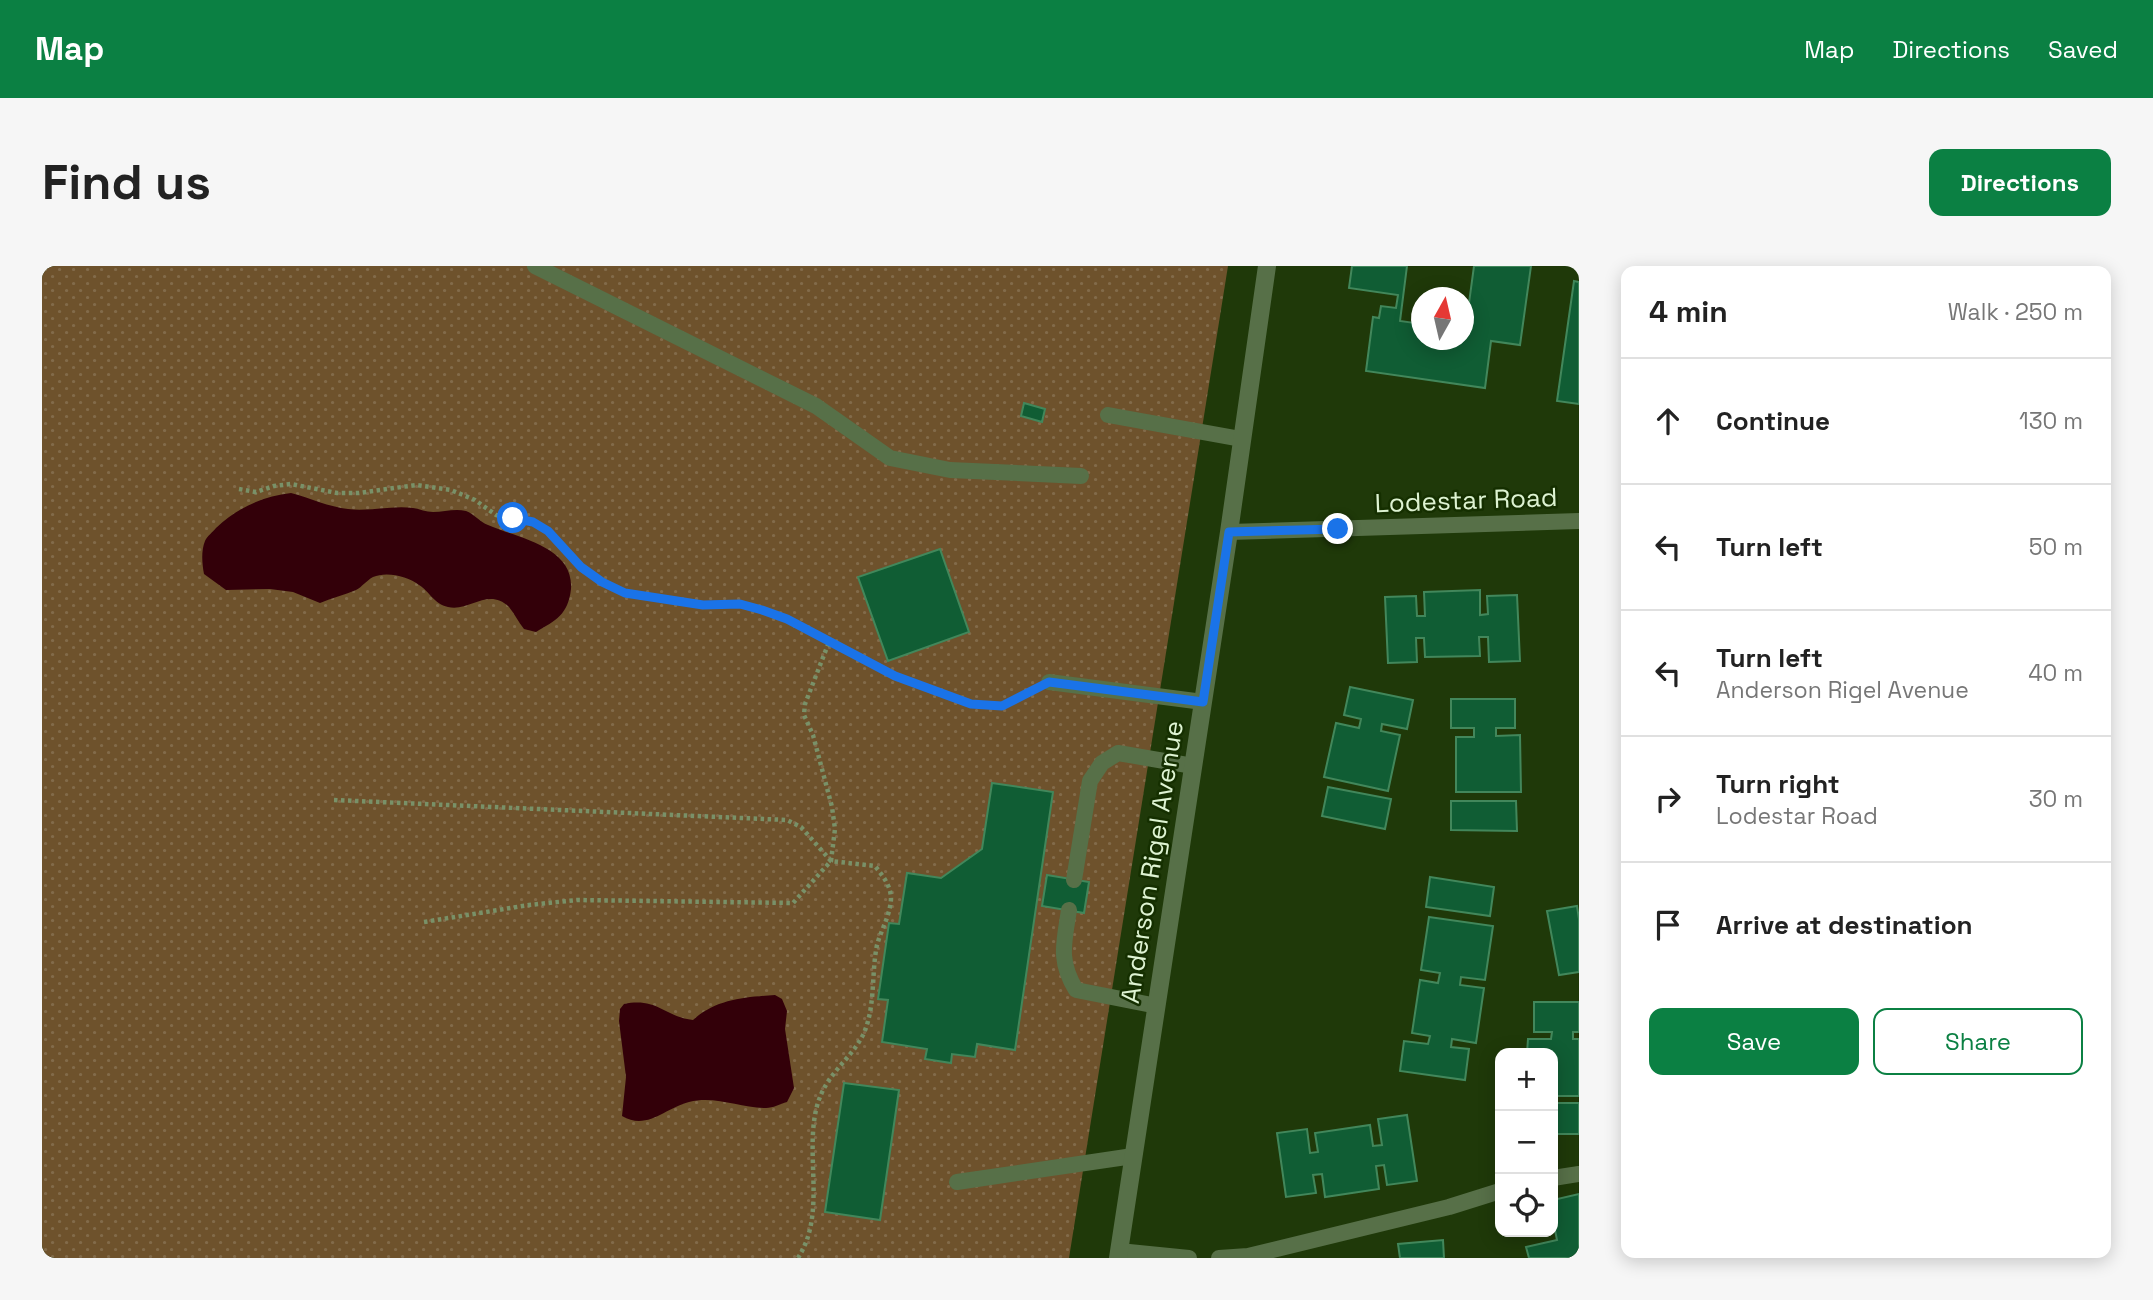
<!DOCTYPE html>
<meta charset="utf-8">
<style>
:root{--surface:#fff;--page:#f6f6f6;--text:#222;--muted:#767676;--line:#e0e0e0;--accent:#0b8043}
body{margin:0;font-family:"Space Grotesk",sans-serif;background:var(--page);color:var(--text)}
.controls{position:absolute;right:21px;bottom:21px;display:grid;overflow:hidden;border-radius:14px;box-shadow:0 4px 18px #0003}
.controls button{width:63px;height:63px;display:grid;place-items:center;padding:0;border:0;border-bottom:2px solid var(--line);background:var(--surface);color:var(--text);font:35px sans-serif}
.compass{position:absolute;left:1369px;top:21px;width:63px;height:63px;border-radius:50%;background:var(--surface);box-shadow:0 4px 18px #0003;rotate:8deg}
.stop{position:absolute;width:21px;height:21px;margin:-16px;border:5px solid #1a73e8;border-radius:50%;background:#fff}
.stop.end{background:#1a73e8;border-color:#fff;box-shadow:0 2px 7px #0008}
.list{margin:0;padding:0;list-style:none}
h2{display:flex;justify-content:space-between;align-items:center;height:91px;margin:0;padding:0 28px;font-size:30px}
h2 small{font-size:23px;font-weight:400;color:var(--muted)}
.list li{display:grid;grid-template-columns:46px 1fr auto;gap:21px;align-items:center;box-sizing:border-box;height:126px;padding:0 28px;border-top:2px solid var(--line)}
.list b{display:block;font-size:26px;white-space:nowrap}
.list p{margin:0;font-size:23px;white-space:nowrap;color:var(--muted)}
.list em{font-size:23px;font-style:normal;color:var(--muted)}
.actions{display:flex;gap:14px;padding:21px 28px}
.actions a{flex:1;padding:16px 0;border:2px solid var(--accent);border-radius:14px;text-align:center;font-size:24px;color:var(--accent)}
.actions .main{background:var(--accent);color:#fff}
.icon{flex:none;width:38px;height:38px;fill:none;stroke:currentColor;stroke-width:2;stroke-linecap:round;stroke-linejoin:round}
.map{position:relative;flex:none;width:1537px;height:992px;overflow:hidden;border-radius:14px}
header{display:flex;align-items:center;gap:42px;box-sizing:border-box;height:98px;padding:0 35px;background:var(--accent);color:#fff}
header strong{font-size:33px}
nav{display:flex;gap:38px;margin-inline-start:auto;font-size:24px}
.intro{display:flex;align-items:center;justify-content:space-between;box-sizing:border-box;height:168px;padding:0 42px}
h1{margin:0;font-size:49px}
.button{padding:18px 32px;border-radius:14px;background:var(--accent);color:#fff;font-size:24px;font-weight:700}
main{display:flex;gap:42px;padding:0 42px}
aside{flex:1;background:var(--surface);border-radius:14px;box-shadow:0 4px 18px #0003}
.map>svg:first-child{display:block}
.grass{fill:url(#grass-dots)}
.water{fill:#330009}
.building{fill:#105d34;stroke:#42875b;stroke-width:2}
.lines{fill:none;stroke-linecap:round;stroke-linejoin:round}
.path{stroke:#799168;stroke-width:4.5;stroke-dasharray:3.5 3.5;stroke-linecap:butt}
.service{stroke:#577048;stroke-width:16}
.tertiary{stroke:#577048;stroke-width:18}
.route{stroke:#1a73e8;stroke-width:9}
.labels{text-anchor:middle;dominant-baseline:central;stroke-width:5;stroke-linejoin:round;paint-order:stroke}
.street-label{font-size:26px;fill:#def3d2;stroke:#152f00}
</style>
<header>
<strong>Map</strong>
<nav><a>Map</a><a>Directions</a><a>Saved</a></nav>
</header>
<div class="intro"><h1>Find us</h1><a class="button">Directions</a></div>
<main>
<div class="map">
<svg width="1537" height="992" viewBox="0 0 1537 992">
<defs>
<pattern id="grass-dots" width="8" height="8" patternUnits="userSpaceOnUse" patternTransform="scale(1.75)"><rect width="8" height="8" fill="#6e522c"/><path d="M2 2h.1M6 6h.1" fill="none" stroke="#826b4a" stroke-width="1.8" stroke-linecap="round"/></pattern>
</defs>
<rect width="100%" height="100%" fill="#1f3909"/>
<path class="grass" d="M 0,0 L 1186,0 L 1027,992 L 0,992 Z"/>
<path class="water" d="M 249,227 C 268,232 287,241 306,243 C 326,246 350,239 371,242 C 378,243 384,246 391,246 C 402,246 413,242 424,245 C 432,248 438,256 446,259 C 475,272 532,280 529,323 C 526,349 514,354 494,366 L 482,363 C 476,356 473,348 467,341 C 446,321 428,346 406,341 C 392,338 388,326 377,319 C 366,310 344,305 331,311 C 325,314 320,321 314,324 C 302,329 290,332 278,337 L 251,326 L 228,323 L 184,324 L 162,308 C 160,297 159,285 163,275 C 165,270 171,266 174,262 C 195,242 221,230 249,227 Z
M 733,729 L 740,733 L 745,745 L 743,763 L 752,822 L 745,836 C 738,838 731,842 724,842 C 698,842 673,829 647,836 C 623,842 605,865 580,850 L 584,811 L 577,755 L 578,743 L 582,738 C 615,731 623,751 651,754 C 674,733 703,731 733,729 Z"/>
<path class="building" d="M 1310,0 L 1365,0 L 1358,55 L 1380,58 L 1380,74 L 1422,74 L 1432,0 L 1489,0 L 1478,79 L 1449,75 L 1443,122 L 1324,105 L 1331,51 L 1337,52 L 1339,40 L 1354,42 L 1356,29 L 1307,22 Z
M 1532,15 L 1537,16 L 1537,138 L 1515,135 Z
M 982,137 L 1003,143 L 1000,156 L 979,150 Z
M 898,283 L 927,366 L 846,395 L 816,311 Z
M 1438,324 L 1438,349 L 1446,348 L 1445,330 L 1475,329 L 1478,395 L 1447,396 L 1446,371 L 1437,371 L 1438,390 L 1383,391 L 1382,372 L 1374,372 L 1375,396 L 1346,397 L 1343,331 L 1374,330 L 1375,350 L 1383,350 L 1382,326 Z
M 1308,421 L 1371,434 L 1365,463 L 1340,458 L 1339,465 L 1358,469 L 1346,525 L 1282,511 L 1294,457 L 1317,462 L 1319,453 L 1302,449 Z
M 1409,433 L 1473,433 L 1473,462 L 1454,462 L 1454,470 L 1478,469 L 1479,526 L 1414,526 L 1414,471 L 1432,471 L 1432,462 L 1409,462 Z
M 950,517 L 1011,526 L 973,784 L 935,778 L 933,791 L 910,788 L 909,797 L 883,793 L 885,783 L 840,776 L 846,734 L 836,733 L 847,657 L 857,658 L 865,607 L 899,612 L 940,583 Z
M 1286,521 L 1349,533 L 1343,563 L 1280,550 Z
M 1409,535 L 1474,535 L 1475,565 L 1409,564 Z
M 1005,609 L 1047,616 L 1042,647 L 1000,640 Z
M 1388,611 L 1452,621 L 1448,650 L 1384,641 Z
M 1535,640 L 1537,653 L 1537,706 L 1517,709 L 1505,645 Z
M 1387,651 L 1451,660 L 1443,714 L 1419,711 L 1418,719 L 1442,722 L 1434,777 L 1410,773 L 1409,781 L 1427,783 L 1423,814 L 1358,805 L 1362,775 L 1386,778 L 1388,770 L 1370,767 L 1378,714 L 1396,717 L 1398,707 L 1379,704 Z
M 1492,736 L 1537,736 L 1537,766 L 1531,766 L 1531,773 L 1537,773 L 1537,830 L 1511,830 L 1511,787 L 1485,787 L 1486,773 L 1509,773 L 1510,766 L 1492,766 Z
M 802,817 L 857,824 L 838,954 L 783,946 Z
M 1511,837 L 1537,837 L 1537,868 L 1511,868 Z
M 1365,849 L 1375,915 L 1345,919 L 1342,899 L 1334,900 L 1337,923 L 1283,931 L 1280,908 L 1271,909 L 1274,927 L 1244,931 L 1235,867 L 1265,863 L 1268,887 L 1276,886 L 1273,867 L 1328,859 L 1331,880 L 1340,879 L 1336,853 Z
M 1537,928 L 1537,992 L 1487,992 L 1484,981 L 1515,974 L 1513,964 L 1511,965 L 1511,934 Z
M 1401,974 L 1402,992 L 1358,992 L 1356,978 Z"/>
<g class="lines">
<path class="path" d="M 197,223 L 214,226 L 232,220 L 249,218 L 295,227 L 317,227 L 374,219 L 409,224 L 433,234 L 454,249 L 491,256 L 506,265 L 539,301 L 560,316 L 583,327 L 661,339 L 698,338 L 720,344 L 745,353 L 853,410 L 929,438 L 960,440 L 991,424
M 292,534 L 745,554 L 759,561 L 789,595 L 833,600 C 841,610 849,620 849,633 C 848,650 839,664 835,679 C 829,708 834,741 821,769 C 807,796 784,807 775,840 C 762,889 785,947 756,992
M 382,656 L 487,639 L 535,634 L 751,637 L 789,595 L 793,563 L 790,541 L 771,469 L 762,449 L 763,438 L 787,376"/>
<path class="service" d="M 493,0 L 774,140 L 848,192 L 908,204 L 1039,210
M 1066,149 L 1199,173
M 1187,266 L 1537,255
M 1007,416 L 1161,436
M 1032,614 L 1048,515 L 1060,497 L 1076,487 L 1151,500
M 1027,644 C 1022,677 1016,694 1034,724 L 1115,740
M 1511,912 L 1537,908
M 915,916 L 1091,890
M 1077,985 L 1147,992
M 1177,992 L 1206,990 L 1407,941 L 1458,925"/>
<path class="tertiary" d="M 1076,992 L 1187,266 L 1225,0"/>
</g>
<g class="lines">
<path class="route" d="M 471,252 L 491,256 L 506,265 L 539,301 L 560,316 L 583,327 L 661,339 L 698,338 L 720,344 L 745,353 L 853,410 L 929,438 L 960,440 L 1007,416 L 1161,436 L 1187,266 L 1296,263"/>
</g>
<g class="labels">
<g class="street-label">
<text transform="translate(1424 234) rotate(-2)">Lodestar Road</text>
<text transform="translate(1110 596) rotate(-81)">Anderson Rigel Avenue</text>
</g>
</g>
</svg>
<div class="controls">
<button>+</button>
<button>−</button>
<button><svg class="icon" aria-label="locate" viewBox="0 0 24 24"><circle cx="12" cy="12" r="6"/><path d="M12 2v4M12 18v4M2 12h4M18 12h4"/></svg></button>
</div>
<svg class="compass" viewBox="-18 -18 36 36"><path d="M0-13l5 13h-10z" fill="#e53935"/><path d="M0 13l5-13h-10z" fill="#767676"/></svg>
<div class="stop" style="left:471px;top:252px"></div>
<div class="stop end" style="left:1296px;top:263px"></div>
</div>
<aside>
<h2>4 min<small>Walk · 250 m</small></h2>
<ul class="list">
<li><svg class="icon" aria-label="ahead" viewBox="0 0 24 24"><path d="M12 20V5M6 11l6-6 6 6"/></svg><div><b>Continue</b></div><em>130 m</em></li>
<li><svg class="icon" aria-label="left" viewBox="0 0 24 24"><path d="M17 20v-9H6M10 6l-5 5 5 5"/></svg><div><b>Turn left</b></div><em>50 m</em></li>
<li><svg class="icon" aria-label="left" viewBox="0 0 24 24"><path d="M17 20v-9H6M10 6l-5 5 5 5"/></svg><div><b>Turn left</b><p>Anderson Rigel Avenue</p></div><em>40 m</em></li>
<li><svg class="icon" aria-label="right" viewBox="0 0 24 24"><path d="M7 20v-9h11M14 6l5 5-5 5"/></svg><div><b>Turn right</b><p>Lodestar Road</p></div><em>30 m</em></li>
<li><svg class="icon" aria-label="arrive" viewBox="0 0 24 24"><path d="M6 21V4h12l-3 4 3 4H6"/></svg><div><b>Arrive at destination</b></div></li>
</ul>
<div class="actions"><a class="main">Save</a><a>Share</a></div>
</aside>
</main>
